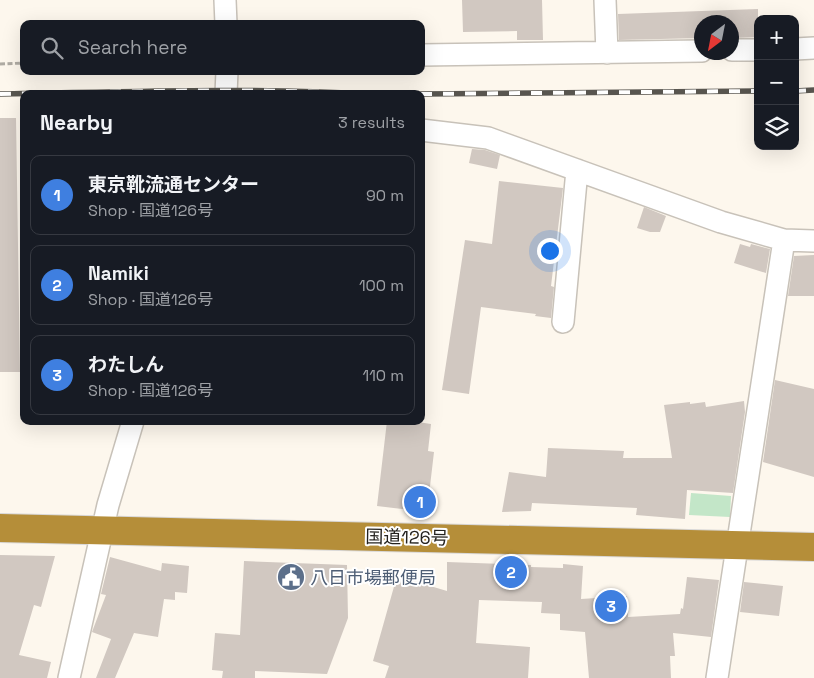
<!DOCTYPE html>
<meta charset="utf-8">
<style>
:root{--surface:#171b24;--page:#242831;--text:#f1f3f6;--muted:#9ea1a6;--line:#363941;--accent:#7d6900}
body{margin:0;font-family:"Space Grotesk","Noto Sans JP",sans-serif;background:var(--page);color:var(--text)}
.controls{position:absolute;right:15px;top:15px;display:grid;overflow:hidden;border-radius:10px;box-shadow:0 5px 20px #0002}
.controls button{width:45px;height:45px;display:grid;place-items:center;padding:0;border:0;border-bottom:1px solid var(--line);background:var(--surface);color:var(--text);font:25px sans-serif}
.compass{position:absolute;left:694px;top:15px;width:45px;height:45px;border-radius:50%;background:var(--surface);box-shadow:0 5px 20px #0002;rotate:212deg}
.you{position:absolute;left:549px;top:250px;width:18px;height:18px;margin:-12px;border:4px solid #fff;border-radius:50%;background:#1a73e8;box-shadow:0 0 0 8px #1a73e833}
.badge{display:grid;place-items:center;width:32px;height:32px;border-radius:50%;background:var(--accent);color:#fff;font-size:16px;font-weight:700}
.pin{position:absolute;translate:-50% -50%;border:2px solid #fff;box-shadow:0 1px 5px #0006}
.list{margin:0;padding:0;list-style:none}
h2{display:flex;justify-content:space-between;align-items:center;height:65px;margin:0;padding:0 20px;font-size:21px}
h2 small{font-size:16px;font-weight:400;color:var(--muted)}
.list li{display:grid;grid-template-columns:32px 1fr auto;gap:15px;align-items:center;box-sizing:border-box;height:80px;margin:0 10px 10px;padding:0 10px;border:1px solid var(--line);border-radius:10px}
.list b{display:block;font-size:19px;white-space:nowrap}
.list p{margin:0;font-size:16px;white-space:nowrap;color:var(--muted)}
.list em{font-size:16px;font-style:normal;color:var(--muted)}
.icon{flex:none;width:28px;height:28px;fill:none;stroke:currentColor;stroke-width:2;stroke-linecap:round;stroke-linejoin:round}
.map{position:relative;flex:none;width:814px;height:678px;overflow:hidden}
.search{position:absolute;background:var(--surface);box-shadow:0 5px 20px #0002;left:20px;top:20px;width:405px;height:55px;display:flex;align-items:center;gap:12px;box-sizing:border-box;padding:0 18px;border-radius:10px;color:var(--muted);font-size:19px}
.panel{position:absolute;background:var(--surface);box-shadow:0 5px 20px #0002;left:20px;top:90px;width:405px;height:335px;border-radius:10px}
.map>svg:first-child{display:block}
.green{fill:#c3e6c8}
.building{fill:#d1c8c1}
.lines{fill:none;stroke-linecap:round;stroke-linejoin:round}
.street-casing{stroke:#c8c2b9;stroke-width:24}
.highway-casing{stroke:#d8d7d7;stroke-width:30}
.path{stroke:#afaba3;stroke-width:3;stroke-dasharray:5 2.5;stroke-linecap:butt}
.street{stroke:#fff;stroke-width:21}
.highway{stroke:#b58e39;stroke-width:28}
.rail-casing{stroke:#58554f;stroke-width:5.5}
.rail{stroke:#fff;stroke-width:4;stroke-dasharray:11;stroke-linecap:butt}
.labels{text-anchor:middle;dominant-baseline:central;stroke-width:4;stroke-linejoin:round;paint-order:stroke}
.street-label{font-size:18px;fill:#25231f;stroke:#fff}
.service-label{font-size:18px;fill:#4e5e75;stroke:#fff;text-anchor:start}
</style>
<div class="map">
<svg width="814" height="678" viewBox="0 0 814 678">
<rect width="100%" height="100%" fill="#fdf7ed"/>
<path class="green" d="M 691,493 L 731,496 L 730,517 L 689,515 Z"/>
<path class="building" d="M 462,0 L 542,0 L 543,40 L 517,40 L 517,31 L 463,32 Z
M 758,9 L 758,37 L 732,38 L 732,22 L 702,22 L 702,38 L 619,40 L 618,14 Z
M 0,118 L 16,118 L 20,372 L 0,372 Z
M 472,149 L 485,150 L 500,155 L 497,169 L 469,163 Z
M 499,181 L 563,188 L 551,286 L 554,287 L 551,318 L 535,316 L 536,314 L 481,307 L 469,394 L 442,390 L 465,240 L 492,244 Z
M 644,207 L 666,216 L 660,232 L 650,232 L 637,228 Z
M 740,244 L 750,247 L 751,244 L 770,249 L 766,273 L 734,263 Z
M 814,255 L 814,296 L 788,296 L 794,256 Z
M 775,380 L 814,389 L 814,477 L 763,462 Z
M 744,401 L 745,412 L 733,493 L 687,490 L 685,519 L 636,515 L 637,508 L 532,503 L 531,511 L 502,512 L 509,472 L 546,477 L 548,448 L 624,451 L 623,458 L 672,458 L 664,405 L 690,402 L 690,404 L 705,402 L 706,407 Z
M 387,421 L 411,421 L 431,424 L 428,451 L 434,452 L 427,512 L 377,506 Z
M 0,555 L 55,556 L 41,607 L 34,605 L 19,655 L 51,662 L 47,678 L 0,678 Z
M 110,557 L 161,571 L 162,563 L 189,566 L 187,593 L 175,592 L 175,600 L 164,599 L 158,637 L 134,633 L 115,678 L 96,678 L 111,639 L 92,632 L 106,595 L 101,594 Z
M 244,561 L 347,565 L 348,618 L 327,674 L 255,671 L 255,678 L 222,678 L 223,671 L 212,670 L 215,633 L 240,635 Z
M 447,562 L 531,565 L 531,567 L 563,568 L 563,564 L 583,566 L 581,599 L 627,596 L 628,617 L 680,614 L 681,608 L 683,609 L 687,577 L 719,580 L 711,637 L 673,633 L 675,656 L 670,656 L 671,678 L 589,678 L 585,632 L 560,630 L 560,614 L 541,613 L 542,602 L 479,600 L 476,643 L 530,647 L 528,678 L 385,678 L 389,666 L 373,661 L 397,576 L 447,591 Z
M 744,582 L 783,586 L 779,616 L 740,612 Z"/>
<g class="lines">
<defs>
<path id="street" d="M 225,0 L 226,24
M 605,0 L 607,53
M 795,49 L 814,48
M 732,50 L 758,50
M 421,55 L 702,51
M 226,94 L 227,71
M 421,130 L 488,138 L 721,222 L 784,240 L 814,241
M 563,322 L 577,170
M 69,678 L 108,505 L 133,421
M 717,678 L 784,240"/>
<path id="highway" d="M 0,528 L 814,547"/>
</defs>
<use href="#street" class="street-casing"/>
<use href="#highway" class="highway-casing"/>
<path class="path" d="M 0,64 L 24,63"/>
<use href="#street" class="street"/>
<use href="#highway" class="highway"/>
<defs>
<path id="rail" d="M 795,91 L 814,90
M 0,94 C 122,92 245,87 367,94
M 421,94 L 758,91"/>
</defs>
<use href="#rail" class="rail-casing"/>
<use href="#rail" class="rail"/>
</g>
<defs>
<symbol id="civic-disc" viewBox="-11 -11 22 22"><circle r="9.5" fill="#5c6f8a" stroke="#fff"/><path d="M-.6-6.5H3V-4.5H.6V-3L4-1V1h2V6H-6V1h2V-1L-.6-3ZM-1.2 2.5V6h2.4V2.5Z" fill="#fff"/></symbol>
</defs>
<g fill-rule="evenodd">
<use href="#civic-disc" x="275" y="561" width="32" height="32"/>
</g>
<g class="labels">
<g class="street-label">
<text transform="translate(407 537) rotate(1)">国道126号</text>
</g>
<g class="service-label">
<text x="310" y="577">八日市場郵便局</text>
</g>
</g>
</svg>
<div class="controls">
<button>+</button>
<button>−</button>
<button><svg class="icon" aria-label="layers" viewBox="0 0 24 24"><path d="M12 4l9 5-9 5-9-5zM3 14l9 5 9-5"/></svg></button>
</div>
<svg class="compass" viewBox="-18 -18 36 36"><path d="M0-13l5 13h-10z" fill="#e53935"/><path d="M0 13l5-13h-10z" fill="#9ea1a6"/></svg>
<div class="you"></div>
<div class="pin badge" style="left:420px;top:502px;background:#3f7fe0">1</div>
<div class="pin badge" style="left:511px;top:572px;background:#3f7fe0">2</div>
<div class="pin badge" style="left:611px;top:606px;background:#3f7fe0">3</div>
<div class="search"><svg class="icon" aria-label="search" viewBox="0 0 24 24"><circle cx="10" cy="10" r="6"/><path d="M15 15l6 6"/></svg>Search here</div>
<section class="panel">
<h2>Nearby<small>3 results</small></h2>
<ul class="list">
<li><span class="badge" style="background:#3f7fe0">1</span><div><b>東京靴流通センター</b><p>Shop · 国道126号</p></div><em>90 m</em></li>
<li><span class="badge" style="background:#3f7fe0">2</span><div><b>Namiki</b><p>Shop · 国道126号</p></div><em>100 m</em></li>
<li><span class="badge" style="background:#3f7fe0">3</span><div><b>わたしん</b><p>Shop · 国道126号</p></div><em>110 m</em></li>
</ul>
</section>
</div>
